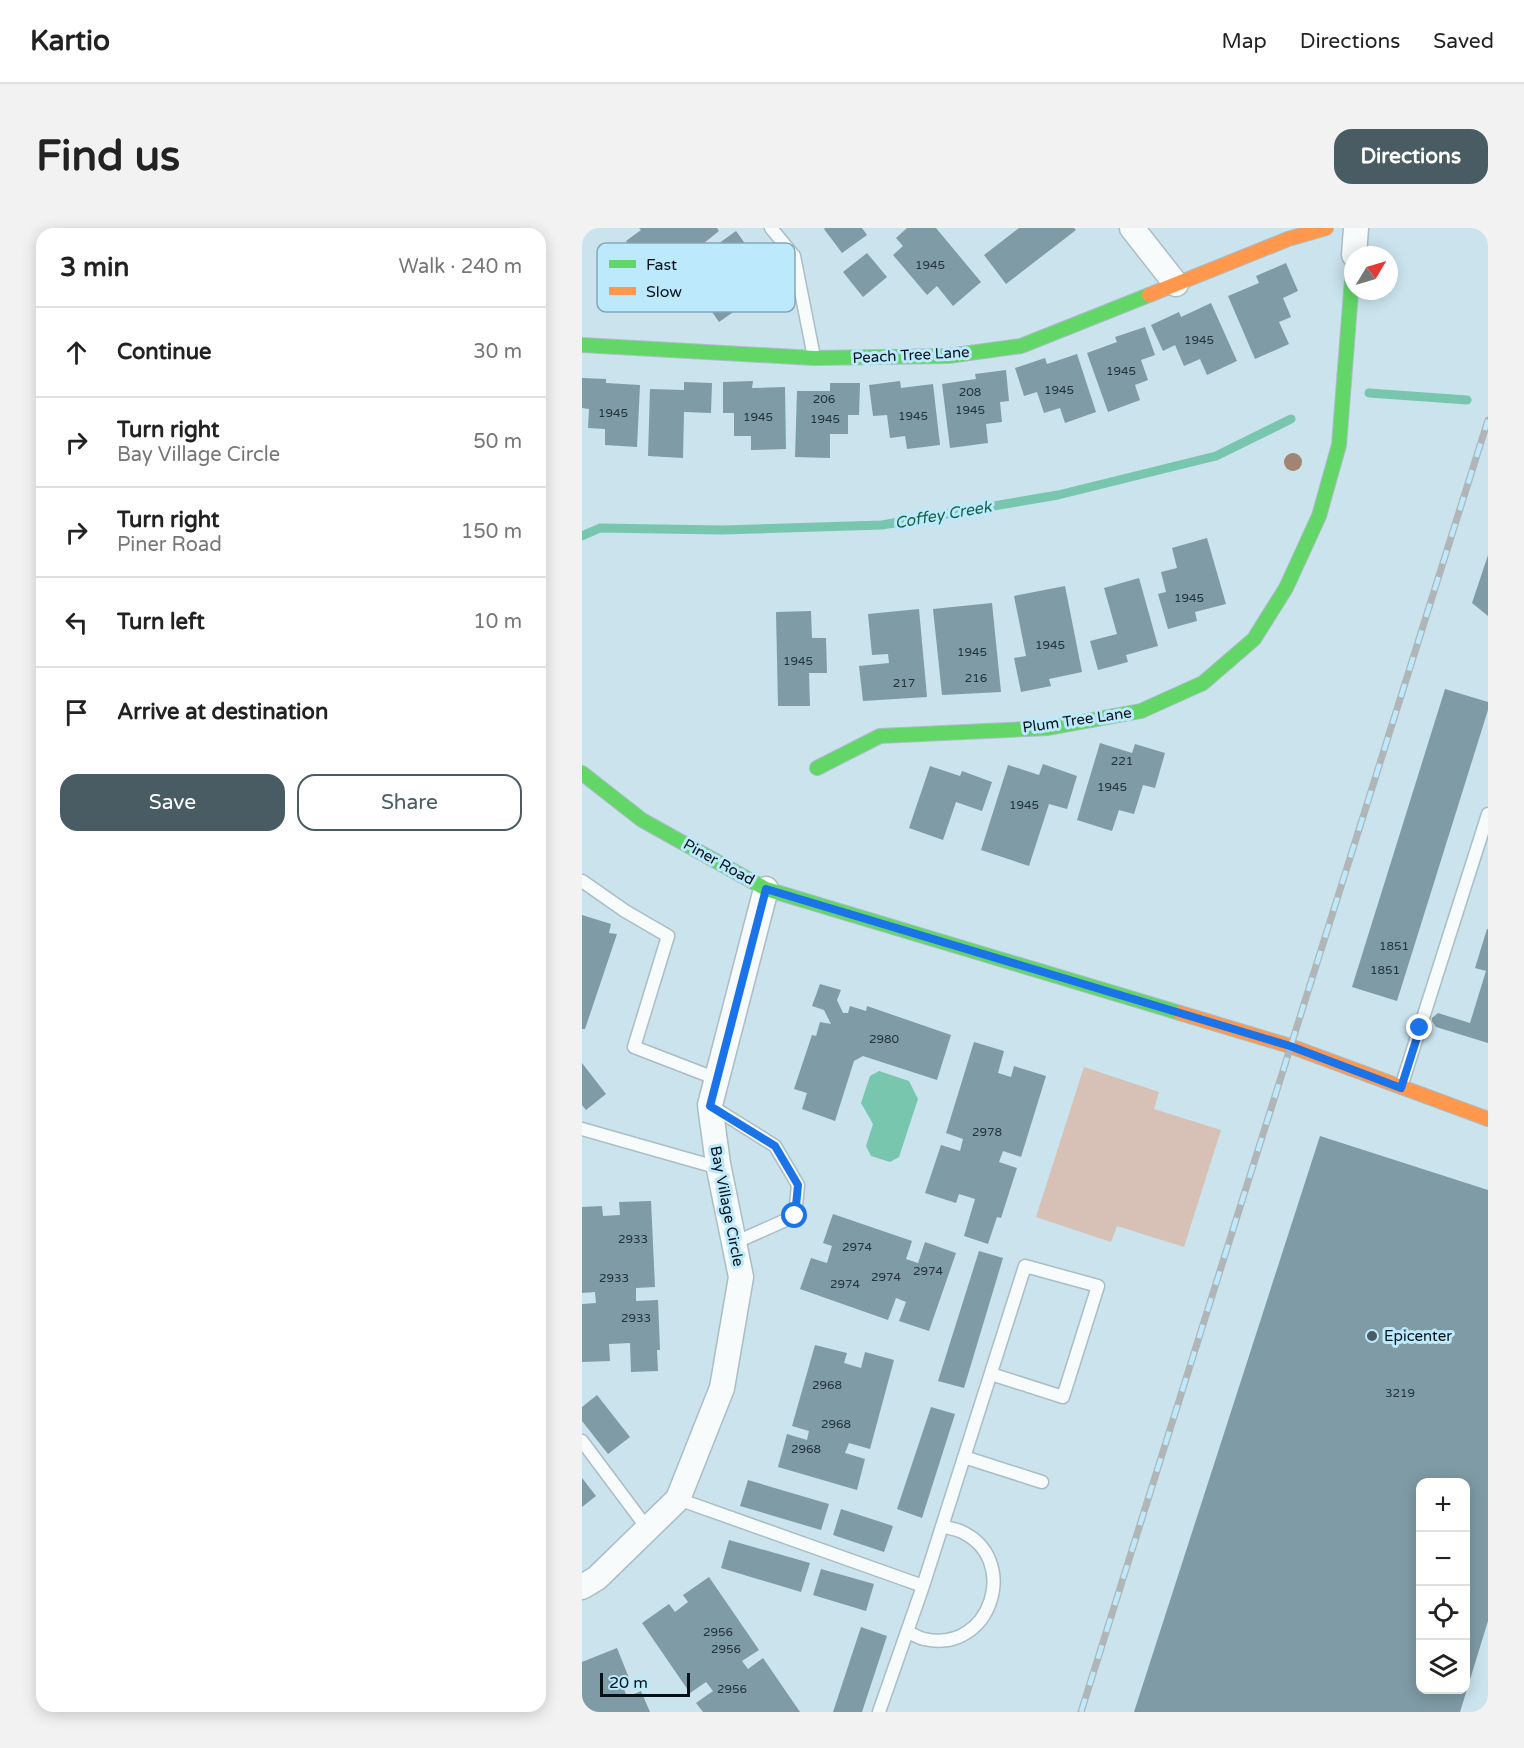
<!DOCTYPE html>
<meta charset="utf-8">
<style>
:root{--surface:#fff;--page:#f2f2f2;--text:#222;--muted:#767676;--line:#e0e0e0;--accent:#495b63}
body{margin:0;font-family:"Varela Round",sans-serif;background:var(--page);color:var(--text)}
.controls{position:absolute;right:18px;bottom:18px;display:grid;overflow:hidden;border-radius:12px;box-shadow:0 3px 15px #0003}
.controls button{width:54px;height:54px;display:grid;place-items:center;padding:0;border:0;border-bottom:2px solid var(--line);background:var(--surface);color:var(--text);font:30px sans-serif}
.compass{position:absolute;left:762px;top:18px;width:54px;height:54px;border-radius:50%;background:var(--surface);box-shadow:0 3px 15px #0003;rotate:52deg}
.scale{position:absolute;left:18px;bottom:15px;width:90px;box-sizing:border-box;padding-left:6px;border:3px solid #031218;border-top:0;font-size:16px;line-height:21px;white-space:nowrap;color:#031218;-webkit-text-stroke:4px #bce9fb;paint-order:stroke}
.stop{position:absolute;width:18px;height:18px;margin:-14px;border:4px solid #1a73e8;border-radius:50%;background:#fff}
.stop.end{background:#1a73e8;border-color:#fff;box-shadow:0 2px 6px #0008}
.list{margin:0;padding:0;list-style:none}
h2{display:flex;justify-content:space-between;align-items:center;height:78px;margin:0;padding:0 24px;font-size:26px}
h2 small{font-size:20px;font-weight:400;color:var(--muted)}
.list li{display:grid;grid-template-columns:39px 1fr auto;gap:18px;align-items:center;box-sizing:border-box;height:90px;padding:0 24px;border-top:2px solid var(--line)}
.list b{display:block;font-size:22px;white-space:nowrap}
.list p{margin:0;font-size:20px;white-space:nowrap;color:var(--muted)}
.list em{font-size:20px;font-style:normal;color:var(--muted)}
.actions{display:flex;gap:12px;padding:18px 24px}
.actions a{flex:1;padding:14px 0;border:2px solid var(--accent);border-radius:18px;text-align:center;font-size:21px;color:var(--accent)}
.actions .main{background:var(--accent);color:#fff}
.icon{flex:none;width:33px;height:33px;fill:none;stroke:currentColor;stroke-width:2;stroke-linecap:round;stroke-linejoin:round}
.map{position:relative;flex:none;width:906px;height:1484px;overflow:hidden;border-radius:18px}
header{display:flex;align-items:center;gap:36px;box-sizing:border-box;height:84px;padding:0 30px;background:var(--surface);border-bottom:2px solid var(--line)}
header strong{font-size:28px}
nav{display:flex;gap:33px;margin-inline-start:auto;font-size:21px}
.intro{display:flex;align-items:center;justify-content:space-between;box-sizing:border-box;height:144px;padding:0 36px}
h1{margin:0;font-size:42px}
.button{padding:15px 27px;border-radius:18px;background:var(--accent);color:#fff;font-size:21px;font-weight:700}
main{display:flex;gap:36px;padding:0 36px}
aside{flex:1;background:var(--surface);border-radius:18px;box-shadow:0 3px 15px #0003}
.map>svg:first-child{display:block}
.green{fill:#d7c0b5}
.water{fill:#78c6ae}
.lines{fill:none;stroke-linecap:round;stroke-linejoin:round}
.stream{stroke:#78c6ae;stroke-width:9}
.building{fill:#7f9ba5;fill-rule:evenodd}
.lane-casing{stroke:#aabdc5;stroke-width:15}
.street-casing{stroke:#aabdc5;stroke-width:27}
.fast-casing{stroke:#aabdc5;stroke-width:16}
.slow-casing{stroke:#aabdc5;stroke-width:16}
.lane{stroke:#f7fbfc;stroke-width:12}
.street{stroke:#f7fbfc;stroke-width:24}
.fast{stroke:#63d668;stroke-width:14}
.slow{stroke:#ff974d;stroke-width:14}
.rail-casing{stroke:#b0b6b8;stroke-width:7}
.rail{stroke:#bce9fb;stroke-width:4.5;stroke-dasharray:14;stroke-linecap:butt}
.tree{fill:#a18472}
.route{stroke:#1a73e8;stroke-width:8}
.poi-dot{fill:#495b63;stroke:#bce9fb;stroke-width:2}
.labels{text-anchor:middle;dominant-baseline:central;stroke-width:6;stroke-linejoin:round;paint-order:stroke}
.number-label{font-size:12px;fill:#22343b}
.street-label{font-size:15px;fill:#031218;stroke:#bce9fb}
.poi-label{font-size:15px;fill:#031218;stroke:#bce9fb;text-anchor:start}
.water-label{font-size:16px;font-style:italic;fill:#166349;stroke:#bce9fb}
.key{fill:#bce9fb;stroke:#84a8b7;stroke-width:1.5}
.key-label{font-size:16px;fill:#031218}
</style>
<header>
<strong>Kartio</strong>
<nav><a>Map</a><a>Directions</a><a>Saved</a></nav>
</header>
<div class="intro"><h1>Find us</h1><a class="button">Directions</a></div>
<main>
<aside>
<h2>3 min<small>Walk · 240 m</small></h2>
<ul class="list">
<li><svg class="icon" aria-label="ahead" viewBox="0 0 24 24"><path d="M12 20V5M6 11l6-6 6 6"/></svg><div><b>Continue</b></div><em>30 m</em></li>
<li><svg class="icon" aria-label="right" viewBox="0 0 24 24"><path d="M7 20v-9h11M14 6l5 5-5 5"/></svg><div><b>Turn right</b><p>Bay Village Circle</p></div><em>50 m</em></li>
<li><svg class="icon" aria-label="right" viewBox="0 0 24 24"><path d="M7 20v-9h11M14 6l5 5-5 5"/></svg><div><b>Turn right</b><p>Piner Road</p></div><em>150 m</em></li>
<li><svg class="icon" aria-label="left" viewBox="0 0 24 24"><path d="M17 20v-9H6M10 6l-5 5 5 5"/></svg><div><b>Turn left</b></div><em>10 m</em></li>
<li><svg class="icon" aria-label="arrive" viewBox="0 0 24 24"><path d="M6 21V4h12l-3 4 3 4H6"/></svg><div><b>Arrive at destination</b></div></li>
</ul>
<div class="actions"><a class="main">Save</a><a>Share</a></div>
</aside>
<div class="map">
<svg width="906" height="1484" viewBox="0 0 906 1484">
<rect width="100%" height="100%" fill="#cae3ed"/>
<path class="green" d="M 502,839 L 577,864 L 572,881 L 639,902 L 602,1019 L 535,998 L 529,1014 L 454,989 Z"/>
<path class="water" d="M 297,843 L 327,853 L 336,871 L 317,929 L 308,934 L 289,928 L 284,918 L 291,896 L 279,875 L 288,848 Z"/>
<g class="lines">
<path class="stream" d="M 787,165 L 885,172
M 0,308 L 18,300 L 140,302 L 300,297 L 476,267 L 634,228 L 709,191"/>
</g>
<path class="building" d="M 57,0 L 135,0 L 137,3 L 76,52 L 44,13 L 59,2 Z
M 243,0 L 280,0 L 285,7 L 260,25 L 242,1 Z
M 325,0 L 354,0 L 399,54 L 371,78 L 355,58 L 345,67 L 311,27 L 321,18 L 314,10 Z
M 437,0 L 492,0 L 494,2 L 424,56 L 402,27 Z
M 154,3 L 172,28 L 169,30 L 189,58 L 137,94 L 117,65 L 130,56 L 120,41 L 135,30 L 129,21 Z
M 285,25 L 305,49 L 281,69 L 261,44 Z
M 704,35 L 716,63 L 701,70 L 709,89 L 697,94 L 707,116 L 673,131 L 646,68 L 677,55 L 674,48 Z
M 629,75 L 655,133 L 625,147 L 618,131 L 602,138 L 593,117 L 581,123 L 569,97 L 597,84 L 599,89 Z
M 563,99 L 573,127 L 559,132 L 566,152 L 553,157 L 558,172 L 526,184 L 505,125 L 535,114 L 533,109 Z
M 495,126 L 514,184 L 483,195 L 478,180 L 462,185 L 455,164 L 442,168 L 433,140 L 463,130 L 465,136 Z
M 424,142 L 427,173 L 418,174 L 420,194 L 404,196 L 406,215 L 368,220 L 360,156 L 394,151 L 393,146 Z
M 0,150 L 24,151 L 24,155 L 58,157 L 55,219 L 23,217 L 23,201 L 6,200 L 7,181 L 0,180 Z
M 171,153 L 170,160 L 203,159 L 204,221 L 169,222 L 169,208 L 152,208 L 152,185 L 141,185 L 141,154 Z
M 318,153 L 319,160 L 351,156 L 358,217 L 325,221 L 323,208 L 308,210 L 305,187 L 291,188 L 287,157 Z
M 102,154 L 130,155 L 129,185 L 102,184 L 101,230 L 66,228 L 68,161 L 102,162 Z
M 248,155 L 278,155 L 277,187 L 266,187 L 266,206 L 248,206 L 248,230 L 213,229 L 215,163 L 248,163 Z
M 625,310 L 644,376 L 613,384 L 615,393 L 586,401 L 576,366 L 584,364 L 579,344 L 595,340 L 590,320 Z
M 906,327 L 906,388 L 890,375 Z
M 557,350 L 576,418 L 544,427 L 546,434 L 516,442 L 508,413 L 535,406 L 522,360 Z
M 483,358 L 500,444 L 467,451 L 469,458 L 439,464 L 432,430 L 444,428 L 432,368 Z
M 410,375 L 419,464 L 360,467 L 351,381 Z
M 337,381 L 345,469 L 281,473 L 277,438 L 307,435 L 306,426 L 290,427 L 286,386 Z
M 229,383 L 230,410 L 244,410 L 245,445 L 227,445 L 228,478 L 196,478 L 194,384 Z
M 863,461 L 906,474 L 906,482 L 815,773 L 770,759 Z
M 518,515 L 550,525 L 553,516 L 583,525 L 573,560 L 561,557 L 552,586 L 537,582 L 530,603 L 495,592 Z
M 461,536 L 495,548 L 485,581 L 467,576 L 447,638 L 399,622 L 426,537 L 457,547 Z
M 348,538 L 378,548 L 380,543 L 410,554 L 400,583 L 374,574 L 361,612 L 327,600 Z
M 0,687 L 29,696 L 27,705 L 35,706 L 3,801 L 0,801 Z
M 905,701 L 906,701 L 906,815 L 854,799 L 850,793 L 850,790 L 856,785 L 888,795 L 904,743 L 893,740 Z
M 238,756 L 259,762 L 255,772 L 261,785 L 266,785 L 268,778 L 284,783 L 285,778 L 369,807 L 355,852 L 281,828 L 272,833 L 253,893 L 220,881 L 225,865 L 212,861 L 230,807 L 234,808 L 238,794 L 249,796 L 242,782 L 230,778 Z
M 392,814 L 422,823 L 416,845 L 429,849 L 432,838 L 464,848 L 439,929 L 421,923 L 417,934 L 435,940 L 419,990 L 415,989 L 406,1016 L 382,1008 L 393,971 L 377,966 L 374,975 L 343,965 L 359,917 L 378,923 L 381,911 L 364,905 Z
M 0,835 L 24,866 L 4,882 L 0,877 Z
M 738,908 L 906,962 L 906,1393 L 878,1484 L 552,1484 ZM 838,1254 L 884,1254 L 884,1462 L 838,1462 Z
M 69,973 L 73,1059 L 54,1060 L 54,1073 L 76,1072 L 78,1122 L 75,1122 L 76,1143 L 49,1144 L 48,1115 L 27,1116 L 28,1133 L 0,1134 L 0,1076 L 14,1075 L 13,1064 L 0,1065 L 0,979 L 20,978 L 21,988 L 38,987 L 37,974 Z
M 251,986 L 330,1013 L 324,1031 L 336,1035 L 343,1014 L 374,1025 L 347,1103 L 317,1093 L 324,1074 L 314,1070 L 306,1092 L 218,1061 L 229,1030 L 245,1035 L 250,1018 L 241,1015 Z
M 397,1023 L 421,1030 L 382,1160 L 356,1153 Z
M 233,1117 L 265,1125 L 262,1135 L 279,1140 L 283,1124 L 312,1132 L 288,1221 L 267,1215 L 263,1225 L 283,1231 L 275,1262 L 196,1239 L 205,1206 L 225,1212 L 227,1203 L 210,1198 Z
M 15,1167 L 48,1209 L 26,1226 L 0,1193 L 0,1179 Z
M 349,1179 L 373,1186 L 340,1290 L 315,1281 Z
M 0,1250 L 14,1268 L 0,1279 Z
M 166,1252 L 247,1276 L 239,1302 L 158,1278 Z
M 259,1281 L 311,1298 L 302,1324 L 251,1307 Z
M 147,1312 L 228,1335 L 219,1364 L 139,1340 Z
M 239,1341 L 292,1356 L 284,1383 L 231,1367 Z
M 127,1349 L 177,1422 L 160,1433 L 166,1441 L 181,1430 L 218,1484 L 121,1484 L 114,1475 L 131,1463 L 124,1454 L 108,1465 L 60,1395 L 87,1376 L 93,1384 L 106,1374 L 101,1367 Z
M 279,1399 L 305,1408 L 280,1484 L 251,1484 Z
M 35,1420 L 47,1450 L 39,1453 L 45,1469 L 59,1463 L 68,1484 L 0,1484 L 0,1434 Z"/>
<g class="lines">
<defs>
<path id="lane" d="M 189,0 L 212,28 L 232,129
M 0,653 L 43,683 L 86,708 L 52,819 L 135,851
M 819,859 L 906,586
M 129,878 L 193,918 L 216,957 L 213,988 L 152,1015
M 0,901 L 137,940
M 0,1213 L 65,1300
M 382,1229 L 460,1254
M 96,1271 L 341,1358 L 297,1484
M 341,1358 L 443,1038 L 516,1058 L 481,1169 L 409,1146
M 325,1404 C 331,1406 337,1410 342,1411 C 409,1427 440,1330 378,1303 C 373,1301 366,1300 360,1298"/>
<path id="street" d="M 550,0 L 594,56
M 772,27 L 774,0
M 0,1359 L 15,1350 L 96,1271 L 140,1160 L 159,1049 L 136,936 L 128,877 L 184,661"/>
<path id="fast" d="M 0,117 L 232,130 L 366,128 L 439,118 L 567,67
M 235,540 L 298,508 L 466,500 L 559,483 L 621,455 L 672,411 L 704,360 L 737,288 L 757,217 L 771,38
M 0,545 L 60,592 L 184,661 L 598,785"/>
<path id="slow" d="M 567,67 L 706,11 L 744,0
M 598,785 L 708,818 L 906,891"/>
</defs>
<use href="#lane" class="lane-casing"/>
<use href="#street" class="street-casing"/>
<use href="#fast" class="fast-casing"/>
<use href="#slow" class="slow-casing"/>
<use href="#lane" class="lane"/>
<use href="#street" class="street"/>
<use href="#fast" class="fast"/>
<use href="#slow" class="slow"/>
<defs>
<path id="rail" d="M 499,1484 L 906,192"/>
</defs>
<use href="#rail" class="rail-casing"/>
<use href="#rail" class="rail"/>
</g>
<circle class="tree" cx="711" cy="234" r="9"/>
<g class="lines">
<path class="route" d="M 213,988 L 216,957 L 193,918 L 128,878 L 184,661 L 708,818 L 819,860 L 838,800"/>
</g>
<circle class="poi-dot" cx="790" cy="1108" r="6"/>
<g class="labels">
<g class="number-label">
<text x="348" y="37">1945</text>
<text x="617" y="112">1945</text>
<text x="539" y="143">1945</text>
<text x="477" y="162">1945</text>
<text x="388" y="164">208</text>
<text x="242" y="171">206</text>
<text x="388" y="182">1945</text>
<text x="31" y="185">1945</text>
<text x="331" y="188">1945</text>
<text x="176" y="189">1945</text>
<text x="243" y="191">1945</text>
<text x="607" y="370">1945</text>
<text x="468" y="417">1945</text>
<text x="390" y="424">1945</text>
<text x="216" y="433">1945</text>
<text x="394" y="450">216</text>
<text x="322" y="455">217</text>
<text x="540" y="533">221</text>
<text x="530" y="559">1945</text>
<text x="442" y="577">1945</text>
<text x="812" y="718">1851</text>
<text x="803" y="742">1851</text>
<text x="302" y="811">2980</text>
<text x="405" y="904">2978</text>
<text x="51" y="1011">2933</text>
<text x="275" y="1019">2974</text>
<text x="346" y="1043">2974</text>
<text x="304" y="1049">2974</text>
<text x="32" y="1050">2933</text>
<text x="263" y="1056">2974</text>
<text x="54" y="1090">2933</text>
<text x="245" y="1157">2968</text>
<text x="818" y="1165">3219</text>
<text x="254" y="1196">2968</text>
<text x="224" y="1221">2968</text>
<text x="136" y="1404">2956</text>
<text x="144" y="1421">2956</text>
<text x="150" y="1461">2956</text>
</g>
<g class="street-label">
<text transform="translate(329 127) rotate(-3)">Peach Tree Lane</text>
<text transform="translate(495 492) rotate(-8)">Plum Tree Lane</text>
<text transform="translate(137 634) rotate(29)">Piner Road</text>
<text transform="translate(145 978) rotate(79)">Bay Village Circle</text>
</g>
<g class="poi-label">
<text x="802" y="1108">Epicenter</text>
</g>
<g class="water-label">
<text transform="translate(361 287) rotate(-10)">Coffey Creek</text>
</g>
</g>
<rect x="15" y="15" width="198" height="69" rx="9" class="key"/>
<rect x="27" y="32" width="27" height="8" fill="#63d668"/>
<rect x="27" y="59" width="27" height="8" fill="#ff974d"/>
<g class="key-label">
<text x="64" y="42">Fast</text>
<text x="64" y="69">Slow</text>
</g>
</svg>
<div class="controls">
<button>+</button>
<button>−</button>
<button><svg class="icon" aria-label="locate" viewBox="0 0 24 24"><circle cx="12" cy="12" r="6"/><path d="M12 2v4M12 18v4M2 12h4M18 12h4"/></svg></button>
<button><svg class="icon" aria-label="layers" viewBox="0 0 24 24"><path d="M12 4l9 5-9 5-9-5zM3 14l9 5 9-5"/></svg></button>
</div>
<svg class="compass" viewBox="-18 -18 36 36"><path d="M0-13l5 13h-10z" fill="#e53935"/><path d="M0 13l5-13h-10z" fill="#767676"/></svg>
<div class="scale">20 m</div>
<div class="stop" style="left:213px;top:988px"></div>
<div class="stop end" style="left:838px;top:800px"></div>
</div>
</main>
